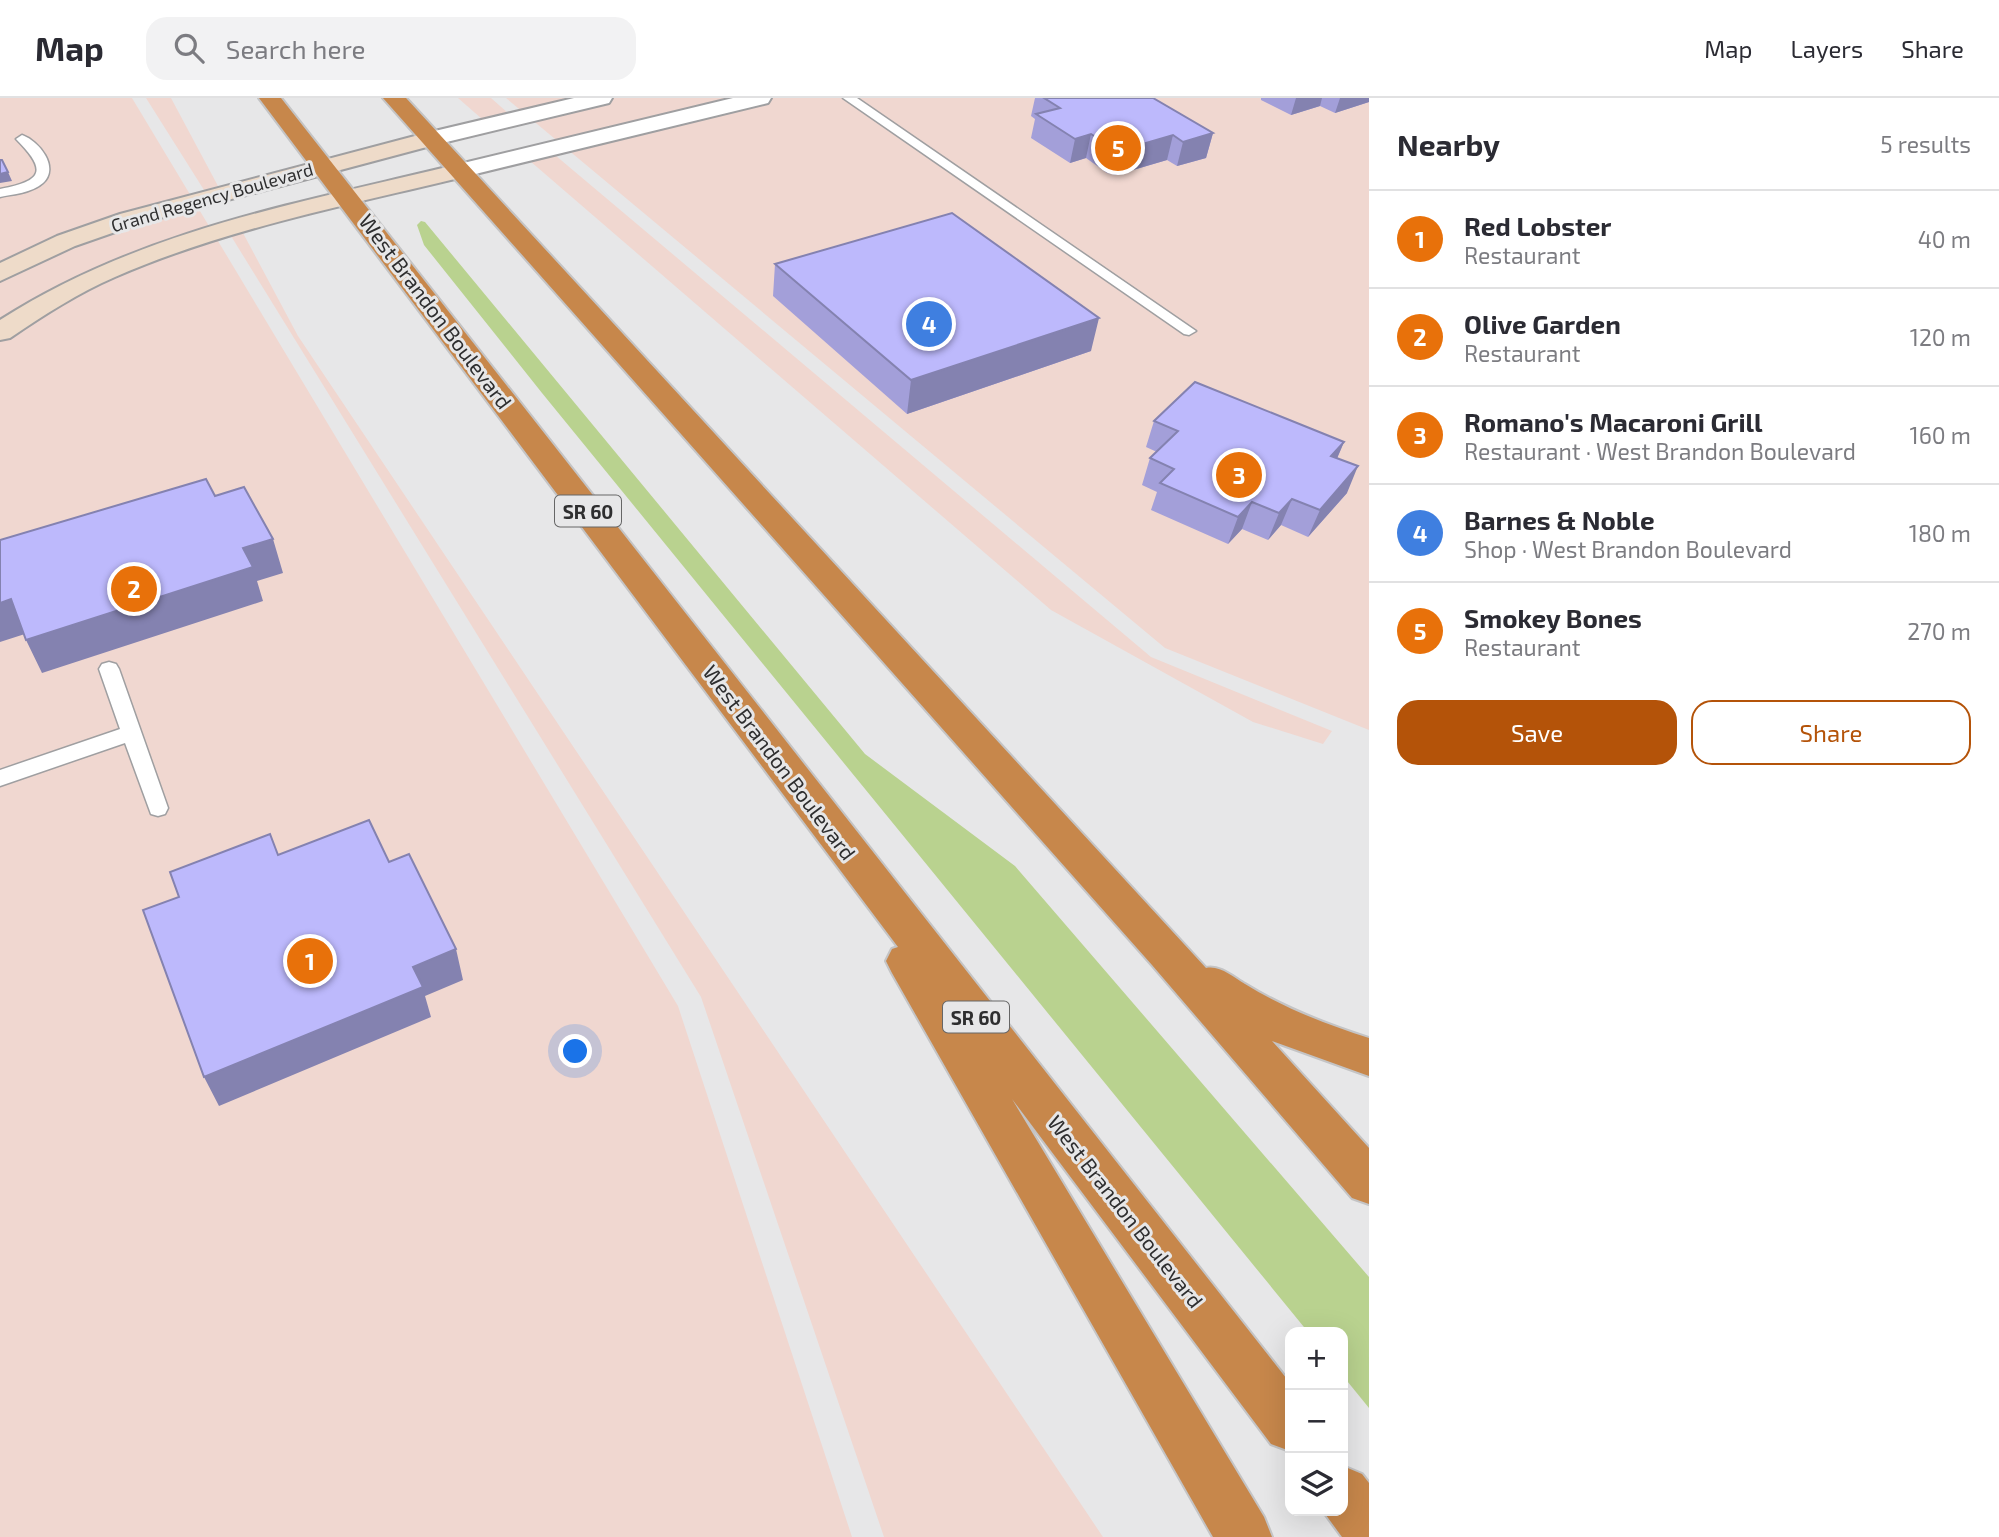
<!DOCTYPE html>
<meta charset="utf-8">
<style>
:root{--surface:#fff;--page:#f2f2f3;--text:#2b2b33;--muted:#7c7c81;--line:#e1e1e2;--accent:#b45309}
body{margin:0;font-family:"Exo 2",sans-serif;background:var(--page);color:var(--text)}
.controls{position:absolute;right:21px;bottom:21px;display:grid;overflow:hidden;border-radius:14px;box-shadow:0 7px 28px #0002}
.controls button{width:63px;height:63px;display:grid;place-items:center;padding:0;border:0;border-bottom:2px solid var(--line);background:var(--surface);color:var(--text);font:35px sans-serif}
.you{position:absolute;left:576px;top:954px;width:24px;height:24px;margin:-18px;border:5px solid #fff;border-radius:50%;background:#1a73e8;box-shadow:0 0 0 10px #1a73e833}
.badge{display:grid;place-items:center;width:46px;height:46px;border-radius:50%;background:var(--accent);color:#fff;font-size:23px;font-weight:700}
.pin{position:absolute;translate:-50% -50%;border:4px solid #fff;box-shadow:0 2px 7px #0006}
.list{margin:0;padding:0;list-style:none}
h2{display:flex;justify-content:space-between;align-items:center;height:91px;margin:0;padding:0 28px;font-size:30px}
h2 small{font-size:23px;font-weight:400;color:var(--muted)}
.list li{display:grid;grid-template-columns:46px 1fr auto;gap:21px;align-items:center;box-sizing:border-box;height:98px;padding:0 28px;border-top:2px solid var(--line)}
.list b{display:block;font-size:26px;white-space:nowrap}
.list p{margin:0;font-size:23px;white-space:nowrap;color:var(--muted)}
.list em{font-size:23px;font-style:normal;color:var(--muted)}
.actions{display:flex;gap:14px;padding:21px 28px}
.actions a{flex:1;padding:16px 0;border:2px solid var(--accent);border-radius:21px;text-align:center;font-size:24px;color:var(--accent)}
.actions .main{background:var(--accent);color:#fff}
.icon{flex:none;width:38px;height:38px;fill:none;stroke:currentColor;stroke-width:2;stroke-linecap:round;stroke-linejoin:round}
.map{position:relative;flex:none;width:1369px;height:1439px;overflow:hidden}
header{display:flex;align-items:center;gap:42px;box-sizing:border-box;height:98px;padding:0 35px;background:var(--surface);border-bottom:2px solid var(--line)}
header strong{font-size:33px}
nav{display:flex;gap:38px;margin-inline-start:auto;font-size:24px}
.search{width:490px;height:63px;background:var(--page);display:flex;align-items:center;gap:18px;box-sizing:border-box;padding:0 24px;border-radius:21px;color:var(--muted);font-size:26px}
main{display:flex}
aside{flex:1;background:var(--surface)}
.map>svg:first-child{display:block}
.commercial{fill:#f0d7d0}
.green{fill:#b9d28f}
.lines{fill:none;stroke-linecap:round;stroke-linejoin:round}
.lane-casing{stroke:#9f9fa1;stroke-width:3}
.street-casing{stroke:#9f9fa1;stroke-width:4}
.secondary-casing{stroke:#9f9fa1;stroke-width:4}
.highway-casing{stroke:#c4c4c5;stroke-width:4}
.lane{fill:#fff;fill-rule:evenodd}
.street{fill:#fff;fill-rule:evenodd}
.secondary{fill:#eedbc9;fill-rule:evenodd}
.highway{fill:#c7874b;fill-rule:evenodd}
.wall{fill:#a39fd9}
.shaded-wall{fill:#8482b0}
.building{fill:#bdb9fc;stroke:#8482b0;stroke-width:2}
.labels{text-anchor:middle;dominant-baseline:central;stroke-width:6;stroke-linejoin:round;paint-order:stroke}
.far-street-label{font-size:18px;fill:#2e2e2f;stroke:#e7e7e8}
.shield{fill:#e7e7e8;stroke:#666;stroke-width:2}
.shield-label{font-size:19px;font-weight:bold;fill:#2e2e2f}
.street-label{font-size:21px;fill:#2e2e2f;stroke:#e7e7e8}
</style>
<header>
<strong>Map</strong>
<div class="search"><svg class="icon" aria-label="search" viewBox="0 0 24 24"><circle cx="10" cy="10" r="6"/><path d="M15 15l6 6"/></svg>Search here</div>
<nav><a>Map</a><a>Layers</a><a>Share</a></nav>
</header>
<main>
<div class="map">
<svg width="1369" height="1439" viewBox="0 0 1369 1439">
<rect width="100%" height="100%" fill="#e7e7e8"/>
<path class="commercial" d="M 0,0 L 132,0 L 678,908 L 852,1439 L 0,1439 Z
M 146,0 L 171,0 L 218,88 L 204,92 Z
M 458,0 L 491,0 L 508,15 L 482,21 Z
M 506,0 L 1369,0 L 1369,632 L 1165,550 Z
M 555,57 L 1151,559 L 1332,633 L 1323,646 L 1253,624 L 1051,512 L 530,63 Z
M 243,135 L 298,238 L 1103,1439 L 884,1439 L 701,899 L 231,138 Z"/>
<path class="green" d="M 421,123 L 425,124 L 865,656 L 1015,768 L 1369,1179 L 1369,1310 L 1343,1278 L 1343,1234 L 1308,1234 L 542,295 L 424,147 L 417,127 Z"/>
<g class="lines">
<defs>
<path id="lane" d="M 843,0 L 857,0 L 1196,233 L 1189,237 L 1184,236 Z
M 22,37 C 39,43 60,69 43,85 C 32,95 13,96 0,99 L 0,91 C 44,83 47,72 16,41 Z
M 109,564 L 116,566 L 119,571 L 168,710 L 165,716 L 158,718 L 151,716 L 125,645 L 0,688 L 0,672 L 120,631 L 99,571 L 102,566 Z"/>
<path id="street" d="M 574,0 L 612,0 L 609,5 L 430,48 L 422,46 L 419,41 L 422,36 Z
M 733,0 L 771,0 L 768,5 L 459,80 L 451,78 L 447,73 L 451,68 Z"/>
<path id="secondary" d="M 430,34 L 438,36 L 441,41 L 438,46 L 138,126 L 75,148 L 0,183 L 0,165 L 57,138 L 120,116 Z
M 459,66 L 467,68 L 471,73 L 467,78 C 349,107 227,130 115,179 C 78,195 44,217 10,240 L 0,242 L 0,222 C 140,132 300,105 459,66 Z"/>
<path id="highway" d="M 259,0 L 281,0 L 1290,1285 L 1290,1353 L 1271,1346 L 1012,1001 L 1264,1419 L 1272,1439 L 1213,1439 L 892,875 L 886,863 L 892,851 L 898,849 Z
M 383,0 L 406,0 L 1206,870 C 1220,867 1233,879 1245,886 C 1284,910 1325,926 1369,940 L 1369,978 L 1272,943 L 1369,1050 L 1369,1106 L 1352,1100 L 1152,867 Z
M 1343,1368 L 1362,1376 L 1369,1385 L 1369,1439 L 1342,1439 L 1323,1413 L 1343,1413 Z"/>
</defs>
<use href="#lane" class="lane-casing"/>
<use href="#street" class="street-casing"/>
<use href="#secondary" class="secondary-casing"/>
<use href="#highway" class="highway-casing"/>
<use href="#lane" class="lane"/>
<use href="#street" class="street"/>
<use href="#secondary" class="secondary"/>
<use href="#highway" class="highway"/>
</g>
<path class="wall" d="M 1035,0 L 1153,0 L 1213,35 L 1206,60 L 1177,68 L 1167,62 L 1116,77 L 1107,75 L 1086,60 L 1070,65 L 1031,40 L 1035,21 L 1031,18 Z
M 1261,0 L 1369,0 L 1369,4 L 1335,15 L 1320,8 L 1291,17 L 1261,2 Z
M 775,166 L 1091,253 L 907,316 L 773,198 Z
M 1154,323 L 1344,344 L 1337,360 L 1347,395 L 1308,439 L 1281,427 L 1268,442 L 1242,431 L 1228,446 L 1151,412 L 1157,394 L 1142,387 L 1150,360 L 1157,354 L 1146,349 Z"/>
<path class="shaded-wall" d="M 1296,0 L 1322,0 L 1320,8 L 1291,17 Z
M 1340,0 L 1369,0 L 1369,4 L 1335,15 Z
M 1213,35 L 1206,60 L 1177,68 L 1183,44 Z
M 1091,36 L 1086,60 L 1070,65 L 1075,41 Z
M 1173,37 L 1167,62 L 1116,77 L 1122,52 Z
M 8,74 L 12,83 L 0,85 L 0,76 Z
M 1099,220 L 1091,253 L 907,316 L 911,282 Z
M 1344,344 L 1333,370 L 1331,358 Z
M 1358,368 L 1347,395 L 1308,439 L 1320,412 Z
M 1292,401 L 1281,427 L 1268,442 L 1279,415 Z
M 1252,404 L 1242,431 L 1228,446 L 1238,419 Z
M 273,441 L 283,475 L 257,483 L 263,503 L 42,575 L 26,542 L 243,450 Z
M 11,501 L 28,535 L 0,544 L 0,505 Z
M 456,851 L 463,882 L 425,898 L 431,919 L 219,1008 L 204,979 L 413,869 Z"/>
<path class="building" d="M 1044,0 L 1153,0 L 1213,35 L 1183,44 L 1173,37 L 1122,52 L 1113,50 L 1091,36 L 1075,41 L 1036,16 L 1060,10 Z
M 0,62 L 2,62 L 8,74 L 0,76 Z
M 952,115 L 1099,220 L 911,282 L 775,166 Z
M 1195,284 L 1344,344 L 1331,358 L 1358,368 L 1320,412 L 1292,401 L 1279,415 L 1252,404 L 1238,419 L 1160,385 L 1174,371 L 1150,360 L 1178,333 L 1154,323 Z
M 206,381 L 215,398 L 244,389 L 273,441 L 243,450 L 253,469 L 26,542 L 11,501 L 0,505 L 0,442 Z
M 369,722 L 389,764 L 409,756 L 456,851 L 413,869 L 423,889 L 204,979 L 143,812 L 179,799 L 170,774 L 270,736 L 278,757 Z"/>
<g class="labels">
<g class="far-street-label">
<text transform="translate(212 99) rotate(-16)">Grand Regency Boulevard</text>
</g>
<g class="shield">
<rect x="555" y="397.5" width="66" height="31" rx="5"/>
<rect x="943" y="903.5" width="66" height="31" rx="5"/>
</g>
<g class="shield-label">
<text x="588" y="413">SR 60</text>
<text x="976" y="919">SR 60</text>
</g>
<g class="street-label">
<text transform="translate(436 213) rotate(53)">West Brandon Boulevard</text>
<text transform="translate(780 664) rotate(53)">West Brandon Boulevard</text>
<text transform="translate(1126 1113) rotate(52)">West Brandon Boulevard</text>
</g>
</g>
</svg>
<div class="controls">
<button>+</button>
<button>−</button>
<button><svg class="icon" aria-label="layers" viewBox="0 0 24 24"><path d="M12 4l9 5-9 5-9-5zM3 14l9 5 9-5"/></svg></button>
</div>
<div class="you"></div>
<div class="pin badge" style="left:310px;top:863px;background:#e8710a">1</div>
<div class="pin badge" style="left:134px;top:491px;background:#e8710a">2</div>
<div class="pin badge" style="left:1239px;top:377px;background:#e8710a">3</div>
<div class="pin badge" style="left:929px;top:226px;background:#3f7fe0">4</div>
<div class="pin badge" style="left:1118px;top:50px;background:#e8710a">5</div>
</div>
<aside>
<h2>Nearby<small>5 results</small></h2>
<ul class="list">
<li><span class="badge" style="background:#e8710a">1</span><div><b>Red Lobster</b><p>Restaurant</p></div><em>40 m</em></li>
<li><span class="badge" style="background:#e8710a">2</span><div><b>Olive Garden</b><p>Restaurant</p></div><em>120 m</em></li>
<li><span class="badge" style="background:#e8710a">3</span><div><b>Romano's Macaroni Grill</b><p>Restaurant · West Brandon Boulevard</p></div><em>160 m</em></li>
<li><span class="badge" style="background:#3f7fe0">4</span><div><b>Barnes &amp; Noble</b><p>Shop · West Brandon Boulevard</p></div><em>180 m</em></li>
<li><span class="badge" style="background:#e8710a">5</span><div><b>Smokey Bones</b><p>Restaurant</p></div><em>270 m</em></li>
</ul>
<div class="actions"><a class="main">Save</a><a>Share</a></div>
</aside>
</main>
